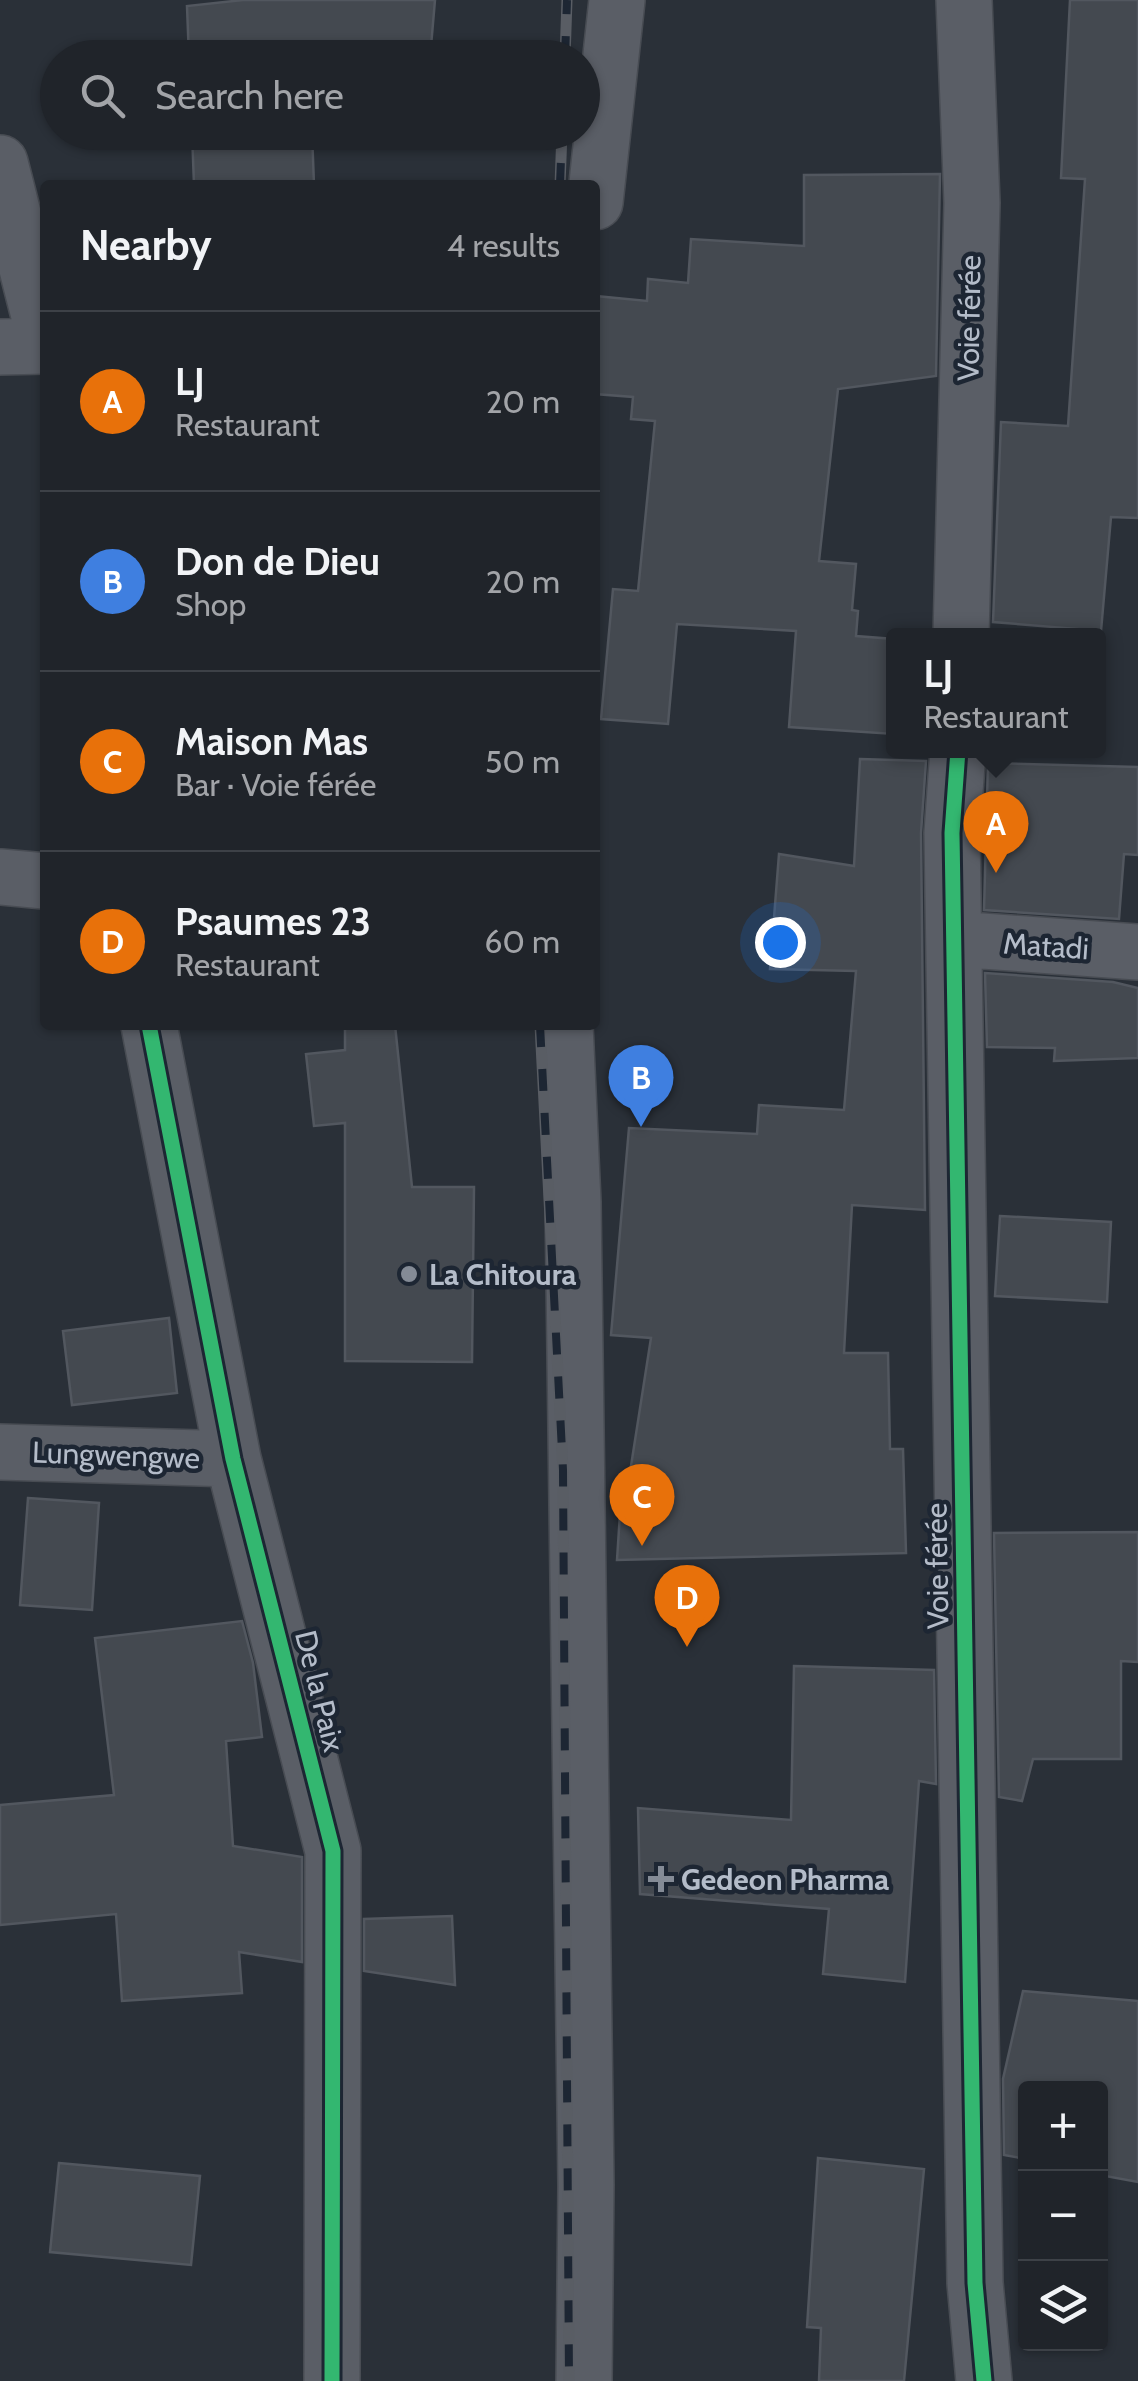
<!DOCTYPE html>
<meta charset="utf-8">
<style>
:root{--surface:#20242a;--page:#282c32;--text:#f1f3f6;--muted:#a2a4a8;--line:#3d4147;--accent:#d93025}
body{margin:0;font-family:Cabin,sans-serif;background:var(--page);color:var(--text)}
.controls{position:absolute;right:30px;bottom:30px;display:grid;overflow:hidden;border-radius:10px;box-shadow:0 2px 8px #0004}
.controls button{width:90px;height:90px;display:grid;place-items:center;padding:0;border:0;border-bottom:2px solid var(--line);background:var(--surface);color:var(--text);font:50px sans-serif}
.you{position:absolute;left:780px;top:942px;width:35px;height:35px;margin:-25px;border:8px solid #fff;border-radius:50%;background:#1a73e8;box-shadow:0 0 0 15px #1a73e833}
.badge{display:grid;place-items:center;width:65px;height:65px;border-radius:50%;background:var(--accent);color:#fff;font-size:32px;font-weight:700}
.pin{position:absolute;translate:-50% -82px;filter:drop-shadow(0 2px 5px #0008)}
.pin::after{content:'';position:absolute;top:52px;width:35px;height:30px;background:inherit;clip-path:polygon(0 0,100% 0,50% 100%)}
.popup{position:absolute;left:886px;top:628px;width:220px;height:130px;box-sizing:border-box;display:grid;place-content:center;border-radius:10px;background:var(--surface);filter:drop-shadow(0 2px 8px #0005);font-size:32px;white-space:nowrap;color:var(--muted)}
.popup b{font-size:38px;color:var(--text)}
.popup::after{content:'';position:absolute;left:50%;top:100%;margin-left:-20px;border:20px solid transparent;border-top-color:var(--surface)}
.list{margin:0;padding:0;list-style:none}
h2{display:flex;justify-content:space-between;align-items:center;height:130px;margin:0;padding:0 40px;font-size:42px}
h2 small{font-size:32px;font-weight:400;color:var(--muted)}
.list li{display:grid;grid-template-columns:65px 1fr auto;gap:30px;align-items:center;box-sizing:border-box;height:180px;padding:0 40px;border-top:2px solid var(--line)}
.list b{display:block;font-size:38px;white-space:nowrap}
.list p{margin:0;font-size:32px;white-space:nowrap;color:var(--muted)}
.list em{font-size:32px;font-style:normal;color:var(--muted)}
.icon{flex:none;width:55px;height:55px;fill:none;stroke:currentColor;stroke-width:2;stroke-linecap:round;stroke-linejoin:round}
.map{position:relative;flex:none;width:1138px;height:2381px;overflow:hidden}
.search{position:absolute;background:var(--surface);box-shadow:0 2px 8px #0004;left:40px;top:40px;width:560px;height:110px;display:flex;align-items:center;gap:25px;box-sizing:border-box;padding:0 35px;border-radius:55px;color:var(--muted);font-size:38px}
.panel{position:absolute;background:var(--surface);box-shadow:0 2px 8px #0004;left:40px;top:180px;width:560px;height:850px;border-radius:10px}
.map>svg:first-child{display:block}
.building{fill:#444950;stroke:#52575f;stroke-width:2.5}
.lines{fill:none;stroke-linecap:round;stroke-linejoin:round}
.minor-casing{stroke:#484c53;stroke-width:58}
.minor{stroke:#5a5e66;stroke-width:55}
.rail-casing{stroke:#595d64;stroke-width:11}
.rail{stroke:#1d2633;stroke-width:8;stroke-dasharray:22;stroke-linecap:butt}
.cycleway-casing{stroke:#1d2633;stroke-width:21}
.cycleway{stroke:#33b770;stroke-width:15}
.poi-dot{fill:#848b96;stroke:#1d2633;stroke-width:4}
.labels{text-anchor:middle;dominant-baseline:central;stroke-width:9;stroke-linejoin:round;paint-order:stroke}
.street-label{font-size:30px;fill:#b4bcc9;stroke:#1d2633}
.poi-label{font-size:30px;font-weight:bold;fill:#b4bcc9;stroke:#1d2633;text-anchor:start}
</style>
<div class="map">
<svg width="1138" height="2381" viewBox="0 0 1138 2381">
<rect width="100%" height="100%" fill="#2a3038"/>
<path class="building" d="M 243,0 L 435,0 L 430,58 L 189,58 L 187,6 Z
M 1070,0 L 1138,0 L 1138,518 L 1111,517 L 1101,631 L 993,622 L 1001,422 L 1068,426 L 1085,179 L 1061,178 Z
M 192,132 L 312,132 L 314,185 L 194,185 Z
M 940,174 L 936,376 L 838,389 L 819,561 L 856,564 L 852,610 L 858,611 L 856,636 L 894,639 L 894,734 L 789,727 L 796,631 L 677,624 L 668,724 L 601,719 L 613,589 L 638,591 L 655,421 L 631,419 L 633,397 L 595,394 L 595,296 L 647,301 L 648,279 L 688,283 L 691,239 L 804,246 L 804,175 Z
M 860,759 L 926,761 L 921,833 L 925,1210 L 852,1205 L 844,1353 L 888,1353 L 890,1449 L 903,1449 L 906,1553 L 617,1560 L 621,1498 L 626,1498 L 651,1338 L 611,1335 L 629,1128 L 757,1134 L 759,1105 L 844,1110 L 856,971 L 770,969 L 779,854 L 854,866 Z
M 988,763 L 1138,767 L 1138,855 L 1124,854 L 1119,919 L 984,910 Z
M 985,973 L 1113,982 L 1138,988 L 1138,1058 L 1054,1061 L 1055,1048 L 987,1047 Z
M 345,1025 L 395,1025 L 412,1187 L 474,1187 L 472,1362 L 345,1361 L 345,1123 L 314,1126 L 306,1054 L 345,1050 Z
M 1000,1216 L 1111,1222 L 1107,1302 L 995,1296 Z
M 169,1318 L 177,1393 L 72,1405 L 63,1331 Z
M 28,1498 L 99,1503 L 92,1610 L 20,1605 Z
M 1138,1532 L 1138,1662 L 1121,1661 L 1121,1759 L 1033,1759 L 1022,1801 L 999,1797 L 994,1533 Z
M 242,1621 L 253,1663 L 262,1737 L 226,1741 L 233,1846 L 302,1857 L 302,1962 L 239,1952 L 242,1993 L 122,2001 L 116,1914 L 0,1925 L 0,1805 L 114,1795 L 95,1638 Z
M 794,1666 L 934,1670 L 936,1784 L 919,1781 L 905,1982 L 823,1974 L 829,1909 L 640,1894 L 638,1808 L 791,1820 Z
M 452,1916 L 455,1985 L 364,1971 L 364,1919 Z
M 1023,1991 L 1138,2001 L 1138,2182 L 1100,2175 L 1100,2088 L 1026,2088 L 1026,2159 L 1004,2155 L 1003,2079 Z
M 818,2158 L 924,2169 L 904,2381 L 819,2381 L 821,2328 L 807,2327 Z
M 59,2163 L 200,2176 L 191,2265 L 50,2252 Z"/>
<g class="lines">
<defs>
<path id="minor" d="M 0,163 L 45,339
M 595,202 L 617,0
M 0,347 L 45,346
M 961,636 L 972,203 L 964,0
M 958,750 L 952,833 L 975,2283 L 984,2381
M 0,877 L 45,881
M 954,939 L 1138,952
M 149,1025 L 233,1459 L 333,1851 L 332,2381
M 565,1025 L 573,1202 L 586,2185 L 584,2381
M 0,1452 L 233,1459"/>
</defs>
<use href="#minor" class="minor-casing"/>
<use href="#minor" class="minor"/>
<defs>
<path id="rail" d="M 565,58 L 567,0
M 560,185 L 562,132
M 540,1025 L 563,1470 L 569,2381"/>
</defs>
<use href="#rail" class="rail-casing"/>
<use href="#rail" class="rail"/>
<defs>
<path id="cycleway" d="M 958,750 L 952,833 L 975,2283 L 984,2381
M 149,1025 L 233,1459 L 333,1851 L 332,2381"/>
</defs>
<use href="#cycleway" class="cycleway-casing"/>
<use href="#cycleway" class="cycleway"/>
</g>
<g class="poi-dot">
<circle cx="409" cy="1274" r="10"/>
<path d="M656 1864h10v10h10v10h-10v10h-10v-10h-10v-10h10z"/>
</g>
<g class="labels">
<g class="street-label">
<text transform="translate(969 318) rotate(-89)">Voie férée</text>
<text transform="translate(1046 946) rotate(4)">Matadi</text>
<text transform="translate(116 1455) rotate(2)">Lungwengwe</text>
<text transform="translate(937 1566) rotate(-91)">Voie férée</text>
<text transform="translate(320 1691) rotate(76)">De la Paix</text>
</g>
<g class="poi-label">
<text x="429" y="1274">La Chitoura</text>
<text x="681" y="1879">Gedeon Pharma</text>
</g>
</g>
</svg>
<div class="controls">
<button>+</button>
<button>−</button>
<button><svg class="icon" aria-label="layers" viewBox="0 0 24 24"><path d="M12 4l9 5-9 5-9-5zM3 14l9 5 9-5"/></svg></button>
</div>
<div class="you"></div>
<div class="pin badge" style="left:996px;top:873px;background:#e8710a">A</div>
<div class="popup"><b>LJ</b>Restaurant</div>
<div class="pin badge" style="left:641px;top:1127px;background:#3f7fe0">B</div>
<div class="pin badge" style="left:642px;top:1546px;background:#e8710a">C</div>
<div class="pin badge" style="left:687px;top:1647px;background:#e8710a">D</div>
<div class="search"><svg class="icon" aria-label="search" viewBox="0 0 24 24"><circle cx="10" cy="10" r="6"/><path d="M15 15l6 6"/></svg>Search here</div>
<section class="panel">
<h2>Nearby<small>4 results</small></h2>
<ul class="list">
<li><span class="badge" style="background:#e8710a">A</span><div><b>LJ</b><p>Restaurant</p></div><em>20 m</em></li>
<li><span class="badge" style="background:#3f7fe0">B</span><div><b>Don de Dieu</b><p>Shop</p></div><em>20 m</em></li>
<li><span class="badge" style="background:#e8710a">C</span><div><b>Maison Mas</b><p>Bar · Voie férée</p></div><em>50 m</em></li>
<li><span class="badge" style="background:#e8710a">D</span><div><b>Psaumes 23</b><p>Restaurant</p></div><em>60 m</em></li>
</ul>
</section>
</div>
